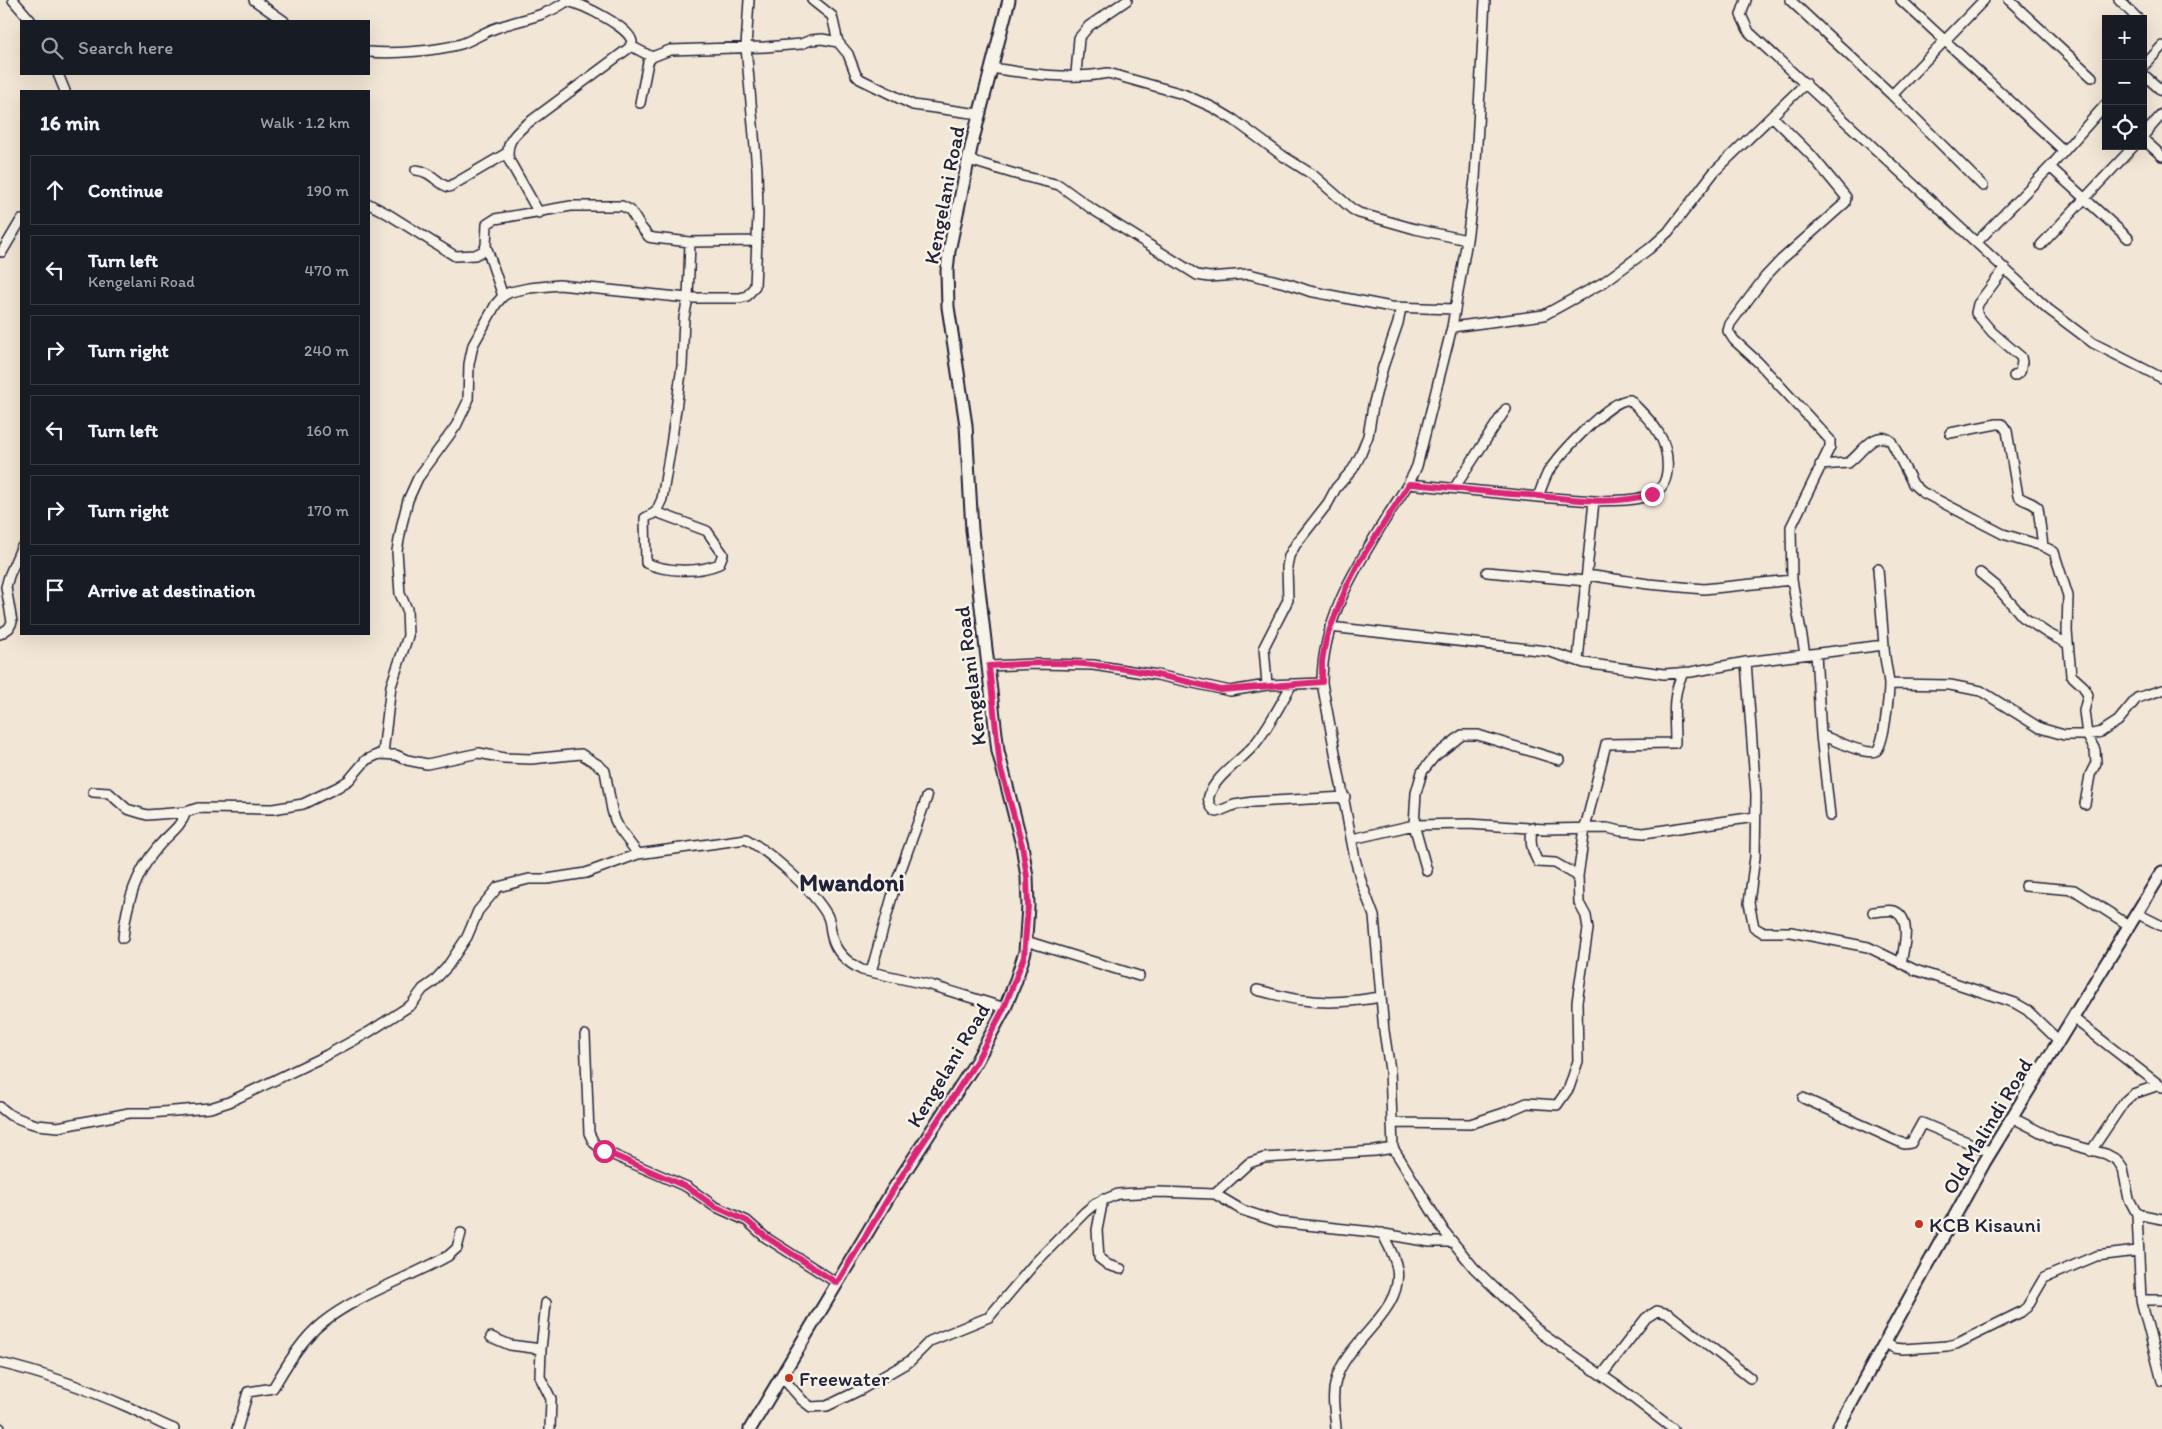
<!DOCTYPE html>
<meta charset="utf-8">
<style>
:root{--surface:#171b24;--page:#242831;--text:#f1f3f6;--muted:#9ea1a6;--line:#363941}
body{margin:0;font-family:Itim,sans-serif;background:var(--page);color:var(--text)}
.controls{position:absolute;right:15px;top:15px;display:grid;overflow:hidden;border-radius:0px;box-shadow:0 5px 20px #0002}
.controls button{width:45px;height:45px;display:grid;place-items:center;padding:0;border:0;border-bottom:1px solid var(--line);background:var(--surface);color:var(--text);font:25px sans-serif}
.stop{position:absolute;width:15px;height:15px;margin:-11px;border:4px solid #db2777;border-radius:50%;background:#fff}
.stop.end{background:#db2777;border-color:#fff;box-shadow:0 1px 5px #0008}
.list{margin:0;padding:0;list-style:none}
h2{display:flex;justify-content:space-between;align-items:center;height:65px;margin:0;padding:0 20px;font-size:21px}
h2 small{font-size:16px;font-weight:400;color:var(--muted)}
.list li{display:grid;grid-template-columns:32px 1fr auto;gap:15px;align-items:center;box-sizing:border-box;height:70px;margin:0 10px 10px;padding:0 10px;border:1px solid var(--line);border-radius:0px}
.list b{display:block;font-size:19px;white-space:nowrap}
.list p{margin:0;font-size:16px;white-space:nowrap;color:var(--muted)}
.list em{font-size:16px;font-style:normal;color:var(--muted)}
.icon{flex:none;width:28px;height:28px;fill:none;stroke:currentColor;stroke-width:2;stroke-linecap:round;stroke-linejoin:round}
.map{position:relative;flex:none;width:2162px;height:1429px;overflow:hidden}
.search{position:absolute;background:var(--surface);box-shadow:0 5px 20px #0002;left:20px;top:20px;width:350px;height:55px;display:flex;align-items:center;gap:12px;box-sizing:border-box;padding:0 18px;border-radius:0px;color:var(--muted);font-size:19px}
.panel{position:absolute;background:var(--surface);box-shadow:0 5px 20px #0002;left:20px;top:90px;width:350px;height:545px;border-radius:0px}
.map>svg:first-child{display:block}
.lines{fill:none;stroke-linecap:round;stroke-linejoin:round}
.street-casing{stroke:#22223b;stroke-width:12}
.secondary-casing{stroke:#22223b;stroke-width:15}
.street{stroke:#f7f3e8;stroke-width:9}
.secondary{stroke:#f7f3e8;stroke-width:11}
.route{stroke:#db2777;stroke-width:6}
.poi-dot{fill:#c8321e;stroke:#f7f3e8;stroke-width:2}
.labels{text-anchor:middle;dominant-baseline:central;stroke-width:5;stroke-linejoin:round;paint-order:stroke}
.street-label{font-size:21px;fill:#22223b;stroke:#f7f3e8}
.poi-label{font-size:21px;fill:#22223b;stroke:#f7f3e8;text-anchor:start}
.quarter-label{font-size:24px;font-weight:bold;fill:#22223b;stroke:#f7f3e8}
</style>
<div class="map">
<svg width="2162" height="1429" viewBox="0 0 2162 1429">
<rect width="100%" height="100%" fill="#f2e6d6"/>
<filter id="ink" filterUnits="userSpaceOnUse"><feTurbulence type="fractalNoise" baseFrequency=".02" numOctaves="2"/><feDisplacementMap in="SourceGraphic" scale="10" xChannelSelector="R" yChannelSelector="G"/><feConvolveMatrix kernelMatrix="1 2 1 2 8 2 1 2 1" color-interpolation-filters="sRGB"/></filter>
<g filter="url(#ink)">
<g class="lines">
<defs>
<path id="street" d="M 13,0 L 31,21
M 254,0 L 284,21
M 812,0 L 832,16 L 838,42
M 1485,0 L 1475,179 L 1467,240 L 1452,327 L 1417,466 C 1410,484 1398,499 1388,515 C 1356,567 1322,619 1322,683 L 1355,859 L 1362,884 L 1374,916 L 1384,1031 L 1390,1070 L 1393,1148 L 1400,1159 L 1444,1231 L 1474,1268 L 1542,1334 L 1620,1388 L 1673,1429
M 1746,0 L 1741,15 L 1749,32 L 2048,309 L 2093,343 L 2162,378
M 1790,0 L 1892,95 L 1983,186
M 1901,0 L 2063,150
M 2009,0 L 2092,77
M 2119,0 L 2138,19
M 631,46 L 652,57
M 369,52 C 394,54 436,51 461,44 C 473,40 484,32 496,28 C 521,19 545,17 567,1 C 582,4 630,27 632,42 L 629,48 L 524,126 C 513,136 505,144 509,160 L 539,213
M 2143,67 L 2162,46
M 992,68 C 1030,74 1070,80 1108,73 L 1183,94 L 1212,107 L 1234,120 L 1283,156 L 1313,175 L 1352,209 L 1359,213 L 1415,229 L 1467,240
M 58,74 L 65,91
M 1076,74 L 1079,38 L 1089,26 L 1127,0
M 2143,74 L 2162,91
M 1892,95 L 1984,0
M 640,103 L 648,62 L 652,57 L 670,50 L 765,47 L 801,44 L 811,40 L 822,39 L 838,42 L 848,54 L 856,75 L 860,79 L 913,105 L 979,114
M 1773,117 L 1812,156 L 1846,197 L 1845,203 L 1781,260 L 1765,277 L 1730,324 L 1728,331 L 1734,340 L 1758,362 L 1830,440 L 1830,447 L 1791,527 L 1792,580 L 1805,654
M 2143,136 L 2162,114
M 2143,139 L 2162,156
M 969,160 L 1015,174 L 1059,185 L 1092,209 L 1197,275 L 1209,277 L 1249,274 L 1289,284 L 1309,291 L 1391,307 L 1455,309
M 2050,167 L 2128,238
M 416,170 C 432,171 438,185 449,187 L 507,153
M 369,204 L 388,214 L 455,256 L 475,255 L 483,251 L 486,246
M 690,242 L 688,298 L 740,298 L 747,296 L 755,286 L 758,215 L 757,169 L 746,47 L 749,0
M 1977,242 L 2050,167 L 2106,104
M 2041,245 L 2134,146
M 2,252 L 21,220
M 2005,268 L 1978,304 L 1976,313 L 1992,332 L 2021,357 L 2022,362 L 2020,372 L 2014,376
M 503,296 L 486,246 L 487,224 L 495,219 L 571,206 L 622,206 L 630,210 L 640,226 L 649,237 L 654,238 L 690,242 L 756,241
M 1452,327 L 1544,315 L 1604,282 L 1649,249 L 1668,232 L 1714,172 L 1806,83
M 1950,433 L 1997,424 L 2002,424 L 2007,431 L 2018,496 C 2024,502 2032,501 2038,508 L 2043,546
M 1820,465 L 1848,463 C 1860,456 1874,428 1891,441 L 1913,484 L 1922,492 L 2003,534 L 2043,546 L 2054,552 L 2068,596 L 2067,631 L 2071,675 L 2083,686 L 2088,695 L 2084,711 L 2087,735 L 2095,750 L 2096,763 L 2090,775 L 2085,804
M 1409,484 L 1538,497 L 1594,501 L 1578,660
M 1455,487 L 1506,409
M 1538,497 C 1541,489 1544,480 1548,472 C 1559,456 1611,397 1630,400 C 1639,410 1651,420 1658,432 C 1669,449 1674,485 1652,494 C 1635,502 1612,500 1594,501
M 656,512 L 707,531 L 723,554 L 719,564 C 698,573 667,572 646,563 L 645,518 Z
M 1878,569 L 1884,645
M 1487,572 L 1586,581
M 1980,573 L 1996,586 L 2023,617 L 2047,633 L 2068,644
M 1587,575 L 1648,584 L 1704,589 L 1792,580
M 1330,627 L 1547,651 L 1584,663 L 1664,674 L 1691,672 L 1746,662 L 1884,645 C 1884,658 1888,671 1889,684 C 1889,694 1884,748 1876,751 C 1866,756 1832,739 1821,735
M 0,634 L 9,628 L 12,622 L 6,587 L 9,576 L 21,548
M 1816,654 L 1821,735 L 1830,816
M 1746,662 L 1756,795 L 1755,857 L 1749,903 L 1754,927 L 1762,932 L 1791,932 L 1868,947 L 1915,970 L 2015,1003 L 2027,1010 L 2058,1040
M 989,666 L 1036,664 L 1093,665 L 1157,675 L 1230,691 L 1267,685 L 1322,683
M 1292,684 C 1280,705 1270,725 1255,744 C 1242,760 1214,777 1209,796 C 1207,802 1212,810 1217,812 L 1234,805 L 1253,802 L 1345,797
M 1889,684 L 1950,685 L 1981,691 L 2040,728 L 2064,735 L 2087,735 L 2101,732 L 2118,721 L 2137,698 L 2162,690
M 1267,685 L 1264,647 L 1288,600 L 1287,567 L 1289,556 L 1296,544 L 1328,503 L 1336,488 L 1353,469 L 1360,456 L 1368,436 L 1373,406 L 1383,367 L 1398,323 L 1401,308
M 383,753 L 391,686 L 408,636 L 407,609 L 400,594 L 397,551 L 402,524 L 408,500 L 418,478 L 456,426 L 468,401 L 469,364 L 473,345 L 496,304 L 503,296 L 510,292 L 529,288 L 559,285 L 688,298 L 684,318 L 682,366 L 671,445 L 662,499 L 656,512
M 93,792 L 109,793 L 127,809 L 147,815 L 186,812 L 198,808 L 273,809 L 303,804 L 338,787 L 349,780 L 366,760 L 379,754 L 396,755 L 407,760 L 427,764 L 479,753 L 504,758 L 531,759 L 581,754 L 597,764 L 605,771 L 612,810 L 615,820 L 620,830 L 638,854
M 1532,827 C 1530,842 1531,849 1538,862 L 1555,863 L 1578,876
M 1352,839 L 1414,825 L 1416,793 L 1422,772 L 1434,757 L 1462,735 L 1478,735 L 1559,760
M 1427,871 L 1414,825 L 1469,824 L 1545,829 L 1607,828 L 1621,831 L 1644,833 L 1755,817
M 2025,886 L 2074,890 L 2130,926
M 1873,912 C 1880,912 1888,909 1894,911 C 1913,918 1903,950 1901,964
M 2138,914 L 2162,926
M 123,938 C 126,904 135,874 157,848 C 168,834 180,829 186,812
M 1026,941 L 1139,976
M 871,972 L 895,886 L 927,797
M 1257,990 C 1272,993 1287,999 1303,1000 C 1329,1004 1355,1001 1381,997
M 2073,1018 L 2162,1087
M 585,1035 L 589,1133 L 594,1143 L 604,1151 L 687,1187 L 714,1206 L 747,1221 L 765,1237 L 837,1283
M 1803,1098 L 1904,1144 L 1911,1143 L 1922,1123 L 1991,1152
M 0,1107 L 10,1115 L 27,1122 L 37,1125 L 58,1127 L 129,1113 L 150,1113 L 210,1108 L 229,1102 L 327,1055 L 369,1032 L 411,1005 L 423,989 L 433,982 L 447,967 L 467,937 L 478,911 L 498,887 L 529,879 L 547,879 L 586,873 L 638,854 L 746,839 C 771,853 813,890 827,915 C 831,922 830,930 832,937 C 836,953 848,963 862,970 L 930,985 L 1005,1008
M 2011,1117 L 2058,1141 L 2106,1154 L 2117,1160 L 2123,1169 L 2129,1199 L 2137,1214 L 2162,1219
M 1394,1123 L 1470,1124 L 1504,1113 L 1527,1103 L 1557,1105 L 1569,1088 L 1578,1061 L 1577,1002 L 1588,929 L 1586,916 L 1579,903 L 1578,876 L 1585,828 L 1606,744 L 1675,743 C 1675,718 1671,696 1683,673
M 2091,1151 L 2124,1102 L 2133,1094 L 2159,1085
M 1215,1194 L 1249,1163 L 1264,1158 L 1375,1151 L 1393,1148
M 1103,1199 L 1097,1230 L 1099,1258 L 1108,1265 L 1121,1269
M 2137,1214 L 2141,1300 L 2162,1381
M 2141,1300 L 2162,1300
M 546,1303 L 541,1349 L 540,1377 L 551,1399 L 550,1429
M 491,1337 L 510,1345 L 541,1349
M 1886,1343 L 1894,1348 L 1903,1349 L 1947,1346 L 1956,1344 L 2021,1312 L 2027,1307 L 2044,1278 L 2096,1256 L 2137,1251
M 0,1363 C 44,1373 87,1389 128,1407 C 144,1414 158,1423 174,1429
M 1602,1375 L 1646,1318 L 1657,1311 L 1669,1314 L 1750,1378
M 782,1377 L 802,1400 L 811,1407 L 827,1406 L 860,1390 L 910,1361 L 930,1341 L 989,1317 L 1034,1264 L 1085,1212 L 1096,1203 L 1118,1194 L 1159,1192 L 1215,1194 L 1242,1210 L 1278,1222 L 1373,1232 L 1430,1242 L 1452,1242
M 0,1428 L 0,1429
M 237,1429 L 248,1392 L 273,1388 C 287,1365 301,1340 322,1323 C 359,1294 407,1279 448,1256 L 457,1248 L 461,1233
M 1336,1429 C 1335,1412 1331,1396 1336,1380 C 1346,1341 1404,1312 1397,1269 C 1395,1256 1388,1245 1382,1233"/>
<path id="secondary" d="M 750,1429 L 891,1193 L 976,1062 L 1005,1008 L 1015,983 L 1025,952 L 1028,906 L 1027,877 L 1022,845 L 998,751 L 972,530 L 966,425 L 948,307 L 947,271 L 949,251 L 972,143 L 1009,0
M 1837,1429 L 1984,1163 L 2162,872"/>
</defs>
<use href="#street" class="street-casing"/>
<use href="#secondary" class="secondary-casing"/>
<use href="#street" class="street"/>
<use href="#secondary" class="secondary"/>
</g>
</g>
<g class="lines" filter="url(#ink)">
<path class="route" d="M 604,1151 L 687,1187 L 714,1206 L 747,1221 L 766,1237 L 837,1283 L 909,1164 L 976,1062 L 1004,1008 L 1024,957 L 1028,906 L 1027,877 L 1022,845 L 1000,766 L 989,666 C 1023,664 1059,661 1093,665 C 1136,669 1179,679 1221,690 L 1322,682 L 1322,661 L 1326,639 L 1346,588 L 1358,564 L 1409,484 C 1444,486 1478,492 1512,494 C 1558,496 1607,508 1652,494"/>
</g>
<g class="poi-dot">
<circle cx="1919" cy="1224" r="5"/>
<circle cx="789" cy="1378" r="5"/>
</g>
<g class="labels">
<g class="street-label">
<text transform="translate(944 195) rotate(-79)">Kengelani Road</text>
<text transform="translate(970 676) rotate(-97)">Kengelani Road</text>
<text transform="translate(948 1065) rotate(-59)">Kengelani Road</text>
<text transform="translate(1987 1126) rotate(-59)">Old Malindi Road</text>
</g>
<g class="poi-label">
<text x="1929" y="1224">KCB Kisauni</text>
<text x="799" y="1378">Freewater</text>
</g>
<g class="quarter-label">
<text x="852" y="882">Mwandoni</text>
</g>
</g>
</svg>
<div class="controls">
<button>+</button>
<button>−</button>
<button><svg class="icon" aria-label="locate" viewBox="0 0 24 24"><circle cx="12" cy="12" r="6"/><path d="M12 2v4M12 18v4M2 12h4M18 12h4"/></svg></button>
</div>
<div class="stop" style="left:604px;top:1151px"></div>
<div class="stop end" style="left:1652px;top:494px"></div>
<div class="search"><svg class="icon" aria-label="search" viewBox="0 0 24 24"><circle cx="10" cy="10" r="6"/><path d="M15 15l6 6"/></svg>Search here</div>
<section class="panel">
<h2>16 min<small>Walk · 1.2 km</small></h2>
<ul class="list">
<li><svg class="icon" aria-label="ahead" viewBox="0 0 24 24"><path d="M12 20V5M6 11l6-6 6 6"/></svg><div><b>Continue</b></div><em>190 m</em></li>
<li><svg class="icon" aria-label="left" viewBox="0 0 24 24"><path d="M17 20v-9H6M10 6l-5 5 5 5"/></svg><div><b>Turn left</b><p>Kengelani Road</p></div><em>470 m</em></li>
<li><svg class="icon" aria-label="right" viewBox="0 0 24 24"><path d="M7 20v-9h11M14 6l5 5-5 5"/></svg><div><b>Turn right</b></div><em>240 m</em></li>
<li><svg class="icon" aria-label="left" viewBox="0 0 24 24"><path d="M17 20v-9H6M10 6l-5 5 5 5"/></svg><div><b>Turn left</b></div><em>160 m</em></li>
<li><svg class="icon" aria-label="right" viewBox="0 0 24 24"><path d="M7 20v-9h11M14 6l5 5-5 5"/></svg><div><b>Turn right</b></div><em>170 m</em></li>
<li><svg class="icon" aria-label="arrive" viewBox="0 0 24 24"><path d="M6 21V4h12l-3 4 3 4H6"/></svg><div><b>Arrive at destination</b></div></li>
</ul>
</section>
</div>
